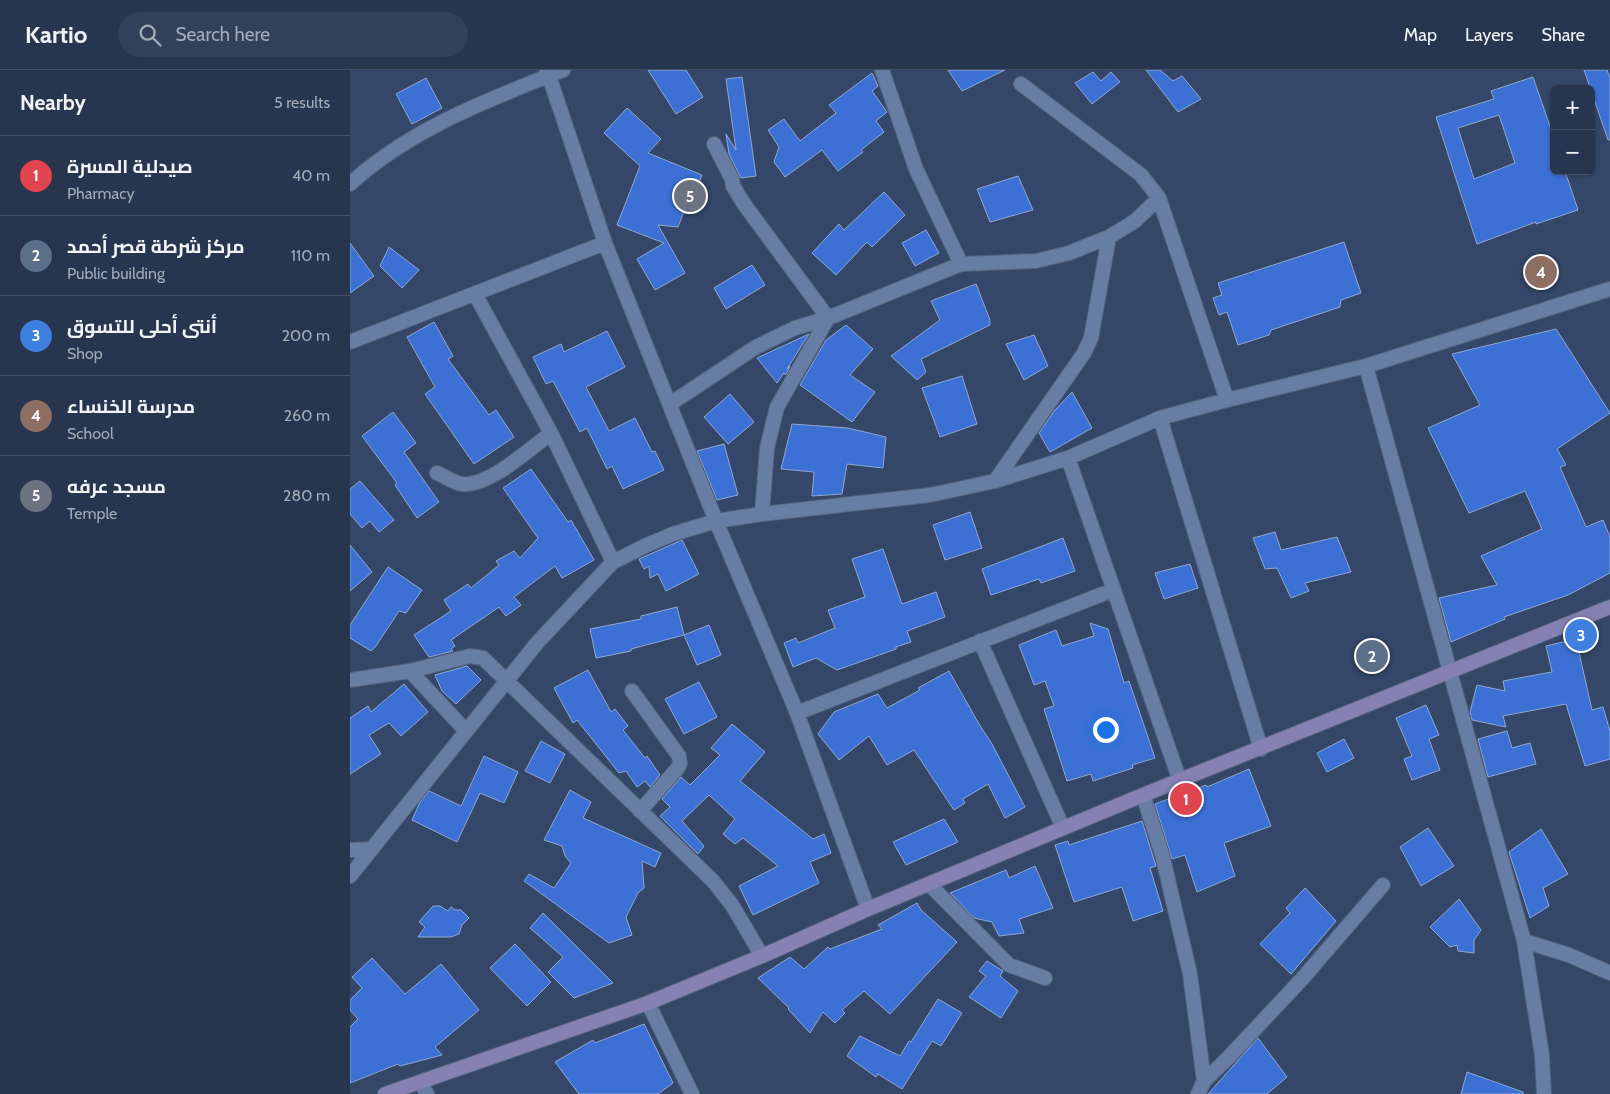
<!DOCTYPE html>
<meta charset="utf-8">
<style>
:root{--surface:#27354f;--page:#334059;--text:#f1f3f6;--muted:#a4abb7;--line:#435066;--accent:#8c9099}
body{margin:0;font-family:Cabin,Cairo,sans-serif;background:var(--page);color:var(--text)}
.controls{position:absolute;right:15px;top:15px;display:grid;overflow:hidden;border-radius:8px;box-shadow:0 1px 4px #0004}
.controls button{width:45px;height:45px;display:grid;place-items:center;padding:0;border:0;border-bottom:1px solid var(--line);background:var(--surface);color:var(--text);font:25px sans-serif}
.you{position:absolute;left:755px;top:659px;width:18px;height:18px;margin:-12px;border:4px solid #fff;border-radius:50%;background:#1a73e8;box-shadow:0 0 0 8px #1a73e833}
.badge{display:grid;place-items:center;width:32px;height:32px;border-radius:50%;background:var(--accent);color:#fff;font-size:16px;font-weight:700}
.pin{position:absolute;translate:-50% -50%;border:2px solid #fff;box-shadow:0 1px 5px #0006}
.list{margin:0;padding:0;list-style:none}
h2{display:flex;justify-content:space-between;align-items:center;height:65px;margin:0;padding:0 20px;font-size:21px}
h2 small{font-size:16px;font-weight:400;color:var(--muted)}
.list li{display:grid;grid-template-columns:32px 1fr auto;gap:15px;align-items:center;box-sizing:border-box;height:80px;padding:0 20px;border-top:1px solid var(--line)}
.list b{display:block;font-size:19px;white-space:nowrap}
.list p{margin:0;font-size:16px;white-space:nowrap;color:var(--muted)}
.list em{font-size:16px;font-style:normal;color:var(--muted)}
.icon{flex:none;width:28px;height:28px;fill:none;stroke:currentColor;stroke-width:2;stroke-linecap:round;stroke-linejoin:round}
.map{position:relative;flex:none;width:1260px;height:1024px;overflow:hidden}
header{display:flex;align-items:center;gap:30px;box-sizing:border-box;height:70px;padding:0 25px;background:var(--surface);border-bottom:1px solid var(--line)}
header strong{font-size:24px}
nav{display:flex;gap:28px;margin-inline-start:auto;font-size:18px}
.search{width:350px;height:45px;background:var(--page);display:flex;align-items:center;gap:12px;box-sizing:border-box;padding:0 18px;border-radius:28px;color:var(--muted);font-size:19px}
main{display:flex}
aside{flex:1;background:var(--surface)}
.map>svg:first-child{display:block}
.building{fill:#3c70d4;stroke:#91a8cf;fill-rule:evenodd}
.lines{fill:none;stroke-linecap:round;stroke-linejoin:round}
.minor-casing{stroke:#54627d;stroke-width:16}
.secondary-casing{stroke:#54627d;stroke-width:16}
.minor{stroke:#687da3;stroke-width:14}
.secondary{stroke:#8581b2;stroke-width:14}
</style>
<header>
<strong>Kartio</strong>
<div class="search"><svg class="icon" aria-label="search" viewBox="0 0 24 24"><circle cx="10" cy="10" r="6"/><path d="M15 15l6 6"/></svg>Search here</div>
<nav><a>Map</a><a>Layers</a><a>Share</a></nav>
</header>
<main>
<aside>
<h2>Nearby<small>5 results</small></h2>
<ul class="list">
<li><span class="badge" style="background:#e0444e">1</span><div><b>صيدلية المسرة</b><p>Pharmacy</p></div><em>40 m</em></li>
<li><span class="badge" style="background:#5c6f8a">2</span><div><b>مركز شرطة قصر أحمد</b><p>Public building</p></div><em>110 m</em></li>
<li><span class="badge" style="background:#3f7fe0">3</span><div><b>أنتى أحلى للتسوق</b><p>Shop</p></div><em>200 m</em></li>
<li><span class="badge" style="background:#8d6e63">4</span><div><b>مدرسة الخنساء</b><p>School</p></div><em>260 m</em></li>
<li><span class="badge" style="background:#6b7280">5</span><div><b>مسجد عرفه</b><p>Temple</p></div><em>280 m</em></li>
</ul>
</aside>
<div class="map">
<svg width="1260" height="1024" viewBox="0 0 1260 1024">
<rect width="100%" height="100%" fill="#344769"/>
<path class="building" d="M 298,0 L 336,0 L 353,27 L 326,44 Z
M 598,0 L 655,0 L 612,21 Z
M 796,0 L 810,0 L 823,11 L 832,6 L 851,29 L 828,42 Z
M 1234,0 L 1257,0 L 1260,8 L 1260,70 L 1258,70 Z
M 743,2 L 751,11 L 761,2 L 770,12 L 742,34 L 725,13 Z
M 522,3 L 528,16 L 522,21 L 537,42 L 526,51 L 534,62 L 511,80 L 513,82 L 488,101 L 472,80 L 435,107 L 424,92 L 429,77 L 418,60 L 434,49 L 450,71 L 486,43 L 479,35 Z
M 392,7 L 406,106 L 391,108 L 379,84 L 376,64 L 386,80 L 376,9 Z
M 1183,7 L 1204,68 L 1204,101 L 1215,101 L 1228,140 L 1186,154 L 1186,152 L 1127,174 L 1086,47 L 1144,29 L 1141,21 ZM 1149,45 L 1165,93 L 1124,109 L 1108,58 Z
M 76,8 L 92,38 L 62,54 L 46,24 Z
M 277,38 L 311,69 L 298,83 L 352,105 L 340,135 L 337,134 L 328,157 L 308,155 L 335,203 L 305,220 L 287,189 L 314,173 L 267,155 L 290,96 L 254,63 Z
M 668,106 L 683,140 L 640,152 L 627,119 Z
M 534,122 L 555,145 L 522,177 L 517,172 L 486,205 L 462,183 L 489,154 L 494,160 Z
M 576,160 L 589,183 L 565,196 L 552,173 Z
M 994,172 L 1011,223 L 991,230 L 990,237 L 921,260 L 919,265 L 888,275 L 877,242 L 869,245 L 863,228 L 872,225 L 868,213 Z
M 0,173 L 24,206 L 0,223 Z
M 39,177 L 69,200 L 52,218 L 30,196 Z
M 402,195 L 415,215 L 376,239 L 364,218 Z
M 626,214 L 640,250 L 640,255 L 571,289 L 576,302 L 567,310 L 541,286 L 590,250 L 581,231 Z
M 84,252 L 103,286 L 98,289 L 139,345 L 146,340 L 164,367 L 124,394 L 75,324 L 85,317 L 57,267 Z
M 496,255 L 523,279 L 500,305 L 525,322 L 502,352 L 450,315 L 476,270 Z
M 1206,259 L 1260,343 L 1207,379 L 1216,395 L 1210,397 L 1236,457 L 1253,450 L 1260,467 L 1260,503 L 1218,525 L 1154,547 L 1155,549 L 1101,572 L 1089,528 L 1147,515 L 1131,486 L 1192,459 L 1175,421 L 1119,443 L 1078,358 L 1130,335 L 1102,284 Z
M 257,261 L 275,297 L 236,317 L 259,361 L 285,348 L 302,382 L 305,381 L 314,400 L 273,419 L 262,396 L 257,399 L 237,358 L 230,362 L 203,311 L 196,314 L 183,287 L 211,274 L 214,282 Z
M 459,264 L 437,299 L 440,296 L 436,305 L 434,303 L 427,313 L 407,288 Z
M 684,265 L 698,296 L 674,310 L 656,274 Z
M 612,306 L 627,354 L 590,367 L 572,318 Z
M 722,322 L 742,358 L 700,382 L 689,363 L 705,340 Z
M 380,324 L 404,352 L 378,374 L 354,347 Z
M 43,342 L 66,373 L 54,382 L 89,432 L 67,448 L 45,415 L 47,413 L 12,366 Z
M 442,354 L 498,358 L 536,367 L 533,398 L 497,394 L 492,424 L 462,426 L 464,402 L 431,399 Z
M 374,374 L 388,425 L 367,430 L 347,381 Z
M 181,399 L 218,452 L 221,450 L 244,490 L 212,508 L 205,496 L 164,527 L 171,535 L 156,546 L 149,537 L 101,570 L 105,576 L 101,579 L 103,581 L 79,587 L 64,565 L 101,541 L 94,530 L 118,514 L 121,518 L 149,495 L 146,491 L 164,481 L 170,488 L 188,468 L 153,418 Z
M 10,411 L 44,450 L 29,462 L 20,451 L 12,458 L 0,444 L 0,419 Z
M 620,442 L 632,478 L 595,490 L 583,455 Z
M 925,462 L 931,480 L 987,467 L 1001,502 L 955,513 L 959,521 L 941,528 L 927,498 L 915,499 L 903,468 Z
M 713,468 L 725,501 L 691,513 L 689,509 L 641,525 L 632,499 Z
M 332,470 L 349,504 L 316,521 L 308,504 L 300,508 L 299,496 L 294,499 L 289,489 Z
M 0,475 L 22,502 L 0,521 Z
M 533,479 L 552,534 L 586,522 L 595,547 L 557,561 L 561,572 L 546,577 L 546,579 L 487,600 L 466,588 L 443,597 L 434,573 L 446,568 L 448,573 L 485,558 L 478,540 L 515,527 L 502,489 Z
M 840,494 L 848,518 L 814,529 L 805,503 Z
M 38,497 L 72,520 L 56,543 L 49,541 L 26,576 L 21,581 L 0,568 L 0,555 Z
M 327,537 L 334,565 L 281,579 L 281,581 L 246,588 L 240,559 L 291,549 L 291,546 Z
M 740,553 L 758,559 L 774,613 L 779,611 L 805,688 L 782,695 L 783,698 L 743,711 L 741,704 L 717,711 L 694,639 L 704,636 L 695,611 L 684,615 L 669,575 L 706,560 L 712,576 L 744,566 Z
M 359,555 L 371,585 L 347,595 L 334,565 Z
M 1226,569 L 1242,640 L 1253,637 L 1260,661 L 1260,689 L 1235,696 L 1216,634 L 1153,646 L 1156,657 L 1122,650 L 1120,642 L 1127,615 L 1155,621 L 1153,611 L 1202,602 L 1196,576 Z
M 117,596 L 131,610 L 106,634 L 92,621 L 85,605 Z
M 238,600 L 261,642 L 265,639 L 278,656 L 273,660 L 295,688 L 297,686 L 310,705 L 300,717 L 295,711 L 287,717 L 276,701 L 269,703 L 227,650 L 223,653 L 204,618 Z
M 599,601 L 629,654 L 642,674 L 675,737 L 655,748 L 638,714 L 613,729 L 615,733 L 604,740 L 564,680 L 537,695 L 519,666 L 489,690 L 468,664 L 484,642 L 528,624 L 537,638 L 570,620 L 568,618 Z
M 349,612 L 367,647 L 334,664 L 315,629 Z
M 54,614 L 78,642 L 51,666 L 39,653 L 19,665 L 31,684 L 0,704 L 0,648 L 18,636 L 21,642 Z
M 1076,635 L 1089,665 L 1079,669 L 1090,700 L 1062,710 L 1054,689 L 1062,686 L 1046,648 Z
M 382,654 L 415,682 L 390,711 L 463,769 L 474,764 L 481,783 L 460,792 L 469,813 L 403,845 L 389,816 L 428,796 L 393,768 L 385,774 L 373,764 L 385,749 L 359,725 L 332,751 L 354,776 L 348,784 L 310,746 L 320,737 L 312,729 L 331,707 L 340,715 L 370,685 L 361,678 Z
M 1157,661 L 1162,678 L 1180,673 L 1186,694 L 1138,707 L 1128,669 Z
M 994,669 L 1004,688 L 977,702 L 967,683 Z
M 191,671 L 215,684 L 200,713 L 175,701 Z
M 134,686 L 168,702 L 154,733 L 130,723 L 107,772 L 62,750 L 70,732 L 79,721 L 111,736 Z
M 899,699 L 921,756 L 874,773 L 885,806 L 847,822 L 835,785 L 822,789 L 805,734 L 856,715 L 857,717 Z
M 220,720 L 241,732 L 233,748 L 311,783 L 305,797 L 292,791 L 294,818 L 288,823 L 276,847 L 282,865 L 259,873 L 174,811 L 179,804 L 204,818 L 221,793 L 215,786 L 212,776 L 194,770 Z
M 594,749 L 608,772 L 556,795 L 543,772 Z
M 792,751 L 806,796 L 800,798 L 813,841 L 783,851 L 772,817 L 724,832 L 705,775 L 718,771 L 719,775 Z
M 1078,758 L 1104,796 L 1071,816 L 1050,777 Z
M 1191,759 L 1218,804 L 1193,818 L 1199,836 L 1180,848 L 1159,782 Z
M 685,796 L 703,838 L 669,849 L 674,863 L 649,866 L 642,852 L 624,848 L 600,823 L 656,800 L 659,808 Z
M 955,818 L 986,851 L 941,904 L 910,874 L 940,843 L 936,838 Z
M 1109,829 L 1131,860 L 1124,870 L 1124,883 L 1108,881 L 1107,875 L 1100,877 L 1080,857 Z
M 567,833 L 571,840 L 607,872 L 540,944 L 514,921 L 492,940 L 495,943 L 485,953 L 473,942 L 460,963 L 438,939 L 439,938 L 408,908 L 440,887 L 454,899 L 478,877 L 480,879 L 532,859 L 528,855 Z
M 83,836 L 90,836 L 98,841 L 101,837 L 105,840 L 111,840 L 119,848 L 112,855 L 109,864 L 101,867 L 68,867 L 75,857 L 69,852 Z
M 193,843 L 263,913 L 224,928 L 198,902 L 213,887 L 180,858 Z
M 165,874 L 201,912 L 177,936 L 140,898 Z
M 22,888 L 55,924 L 91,894 L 129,940 L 85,977 L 92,985 L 50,996 L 48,994 L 0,1013 L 0,957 L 8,949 L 0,940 L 0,930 L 12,918 L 2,907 Z
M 637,891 L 653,901 L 650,906 L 668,921 L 651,948 L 619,927 L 636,906 L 629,901 Z
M 588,929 L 612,943 L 591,976 L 582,971 L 552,1019 L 528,1004 L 526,1007 L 497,986 L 510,966 L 550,986 L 559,971 L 561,972 Z
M 294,954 L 323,1013 L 308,1024 L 229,1024 L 205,992 L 243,970 L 245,973 Z
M 908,968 L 937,1007 L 917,1024 L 858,1024 Z
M 1117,1002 L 1173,1022 L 1173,1024 L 1111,1024 Z"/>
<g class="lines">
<defs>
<path id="minor" d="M 197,0 L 255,173 L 366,451 L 447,643 L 518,839
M 532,0 L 566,99 L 611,194
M 671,14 L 791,105 L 809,128 L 877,330
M 364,74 L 382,109 L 383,116 L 394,134 L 478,248 L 427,337 L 417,378 L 412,444
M 0,114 C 60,59 138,30 213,0
M 0,272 L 255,173
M 1016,296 L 1174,871 L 1192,985 L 1194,1024
M 320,334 L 406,277 L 445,258 L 478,248 L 611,194 L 686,191 L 719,183 L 759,167 L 785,151 L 809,128
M 810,348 L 911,679
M 718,388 L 830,711
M 87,403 C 94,406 104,413 112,414 C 138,417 180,379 201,363
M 645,411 L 734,283 L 741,268 L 759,167
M 263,492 L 297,475 L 323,464 L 366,451 L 412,444 L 580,425 L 645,411 L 718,388 L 810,348 L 877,330 L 1016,296 L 1260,219
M 630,571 L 713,758
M 60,601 L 116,661
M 0,610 L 60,601 L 120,586 L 133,588 L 363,811 L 382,835 L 412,886
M 282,621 L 329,686 L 330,694 L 327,699 L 290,741
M 447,643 L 763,520
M 793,725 L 812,784 L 840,904 L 854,1011 L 848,1024
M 0,780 L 22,779
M 0,806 L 187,573 L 263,492 L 201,363 L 125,224
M 579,814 L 659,895 L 695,908
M 1174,871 L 1219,885 L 1260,903
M 298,933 L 342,1024
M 854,1011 L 877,989 L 952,909 L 1033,815
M 71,1013 L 77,1024"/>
<path id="secondary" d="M 35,1024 L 298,933 L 412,886 L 518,839 L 793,725 L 1260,537"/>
</defs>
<use href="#minor" class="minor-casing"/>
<use href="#secondary" class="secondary-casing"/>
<use href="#minor" class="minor"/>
<use href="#secondary" class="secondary"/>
</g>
</svg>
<div class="controls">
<button>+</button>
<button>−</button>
</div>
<div class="you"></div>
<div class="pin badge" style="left:836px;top:729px;background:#e0444e">1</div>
<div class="pin badge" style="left:1022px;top:586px;background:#5c6f8a">2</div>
<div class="pin badge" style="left:1231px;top:565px;background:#3f7fe0">3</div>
<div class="pin badge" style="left:1191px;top:202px;background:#8d6e63">4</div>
<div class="pin badge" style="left:340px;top:126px;background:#6b7280">5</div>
</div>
</main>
